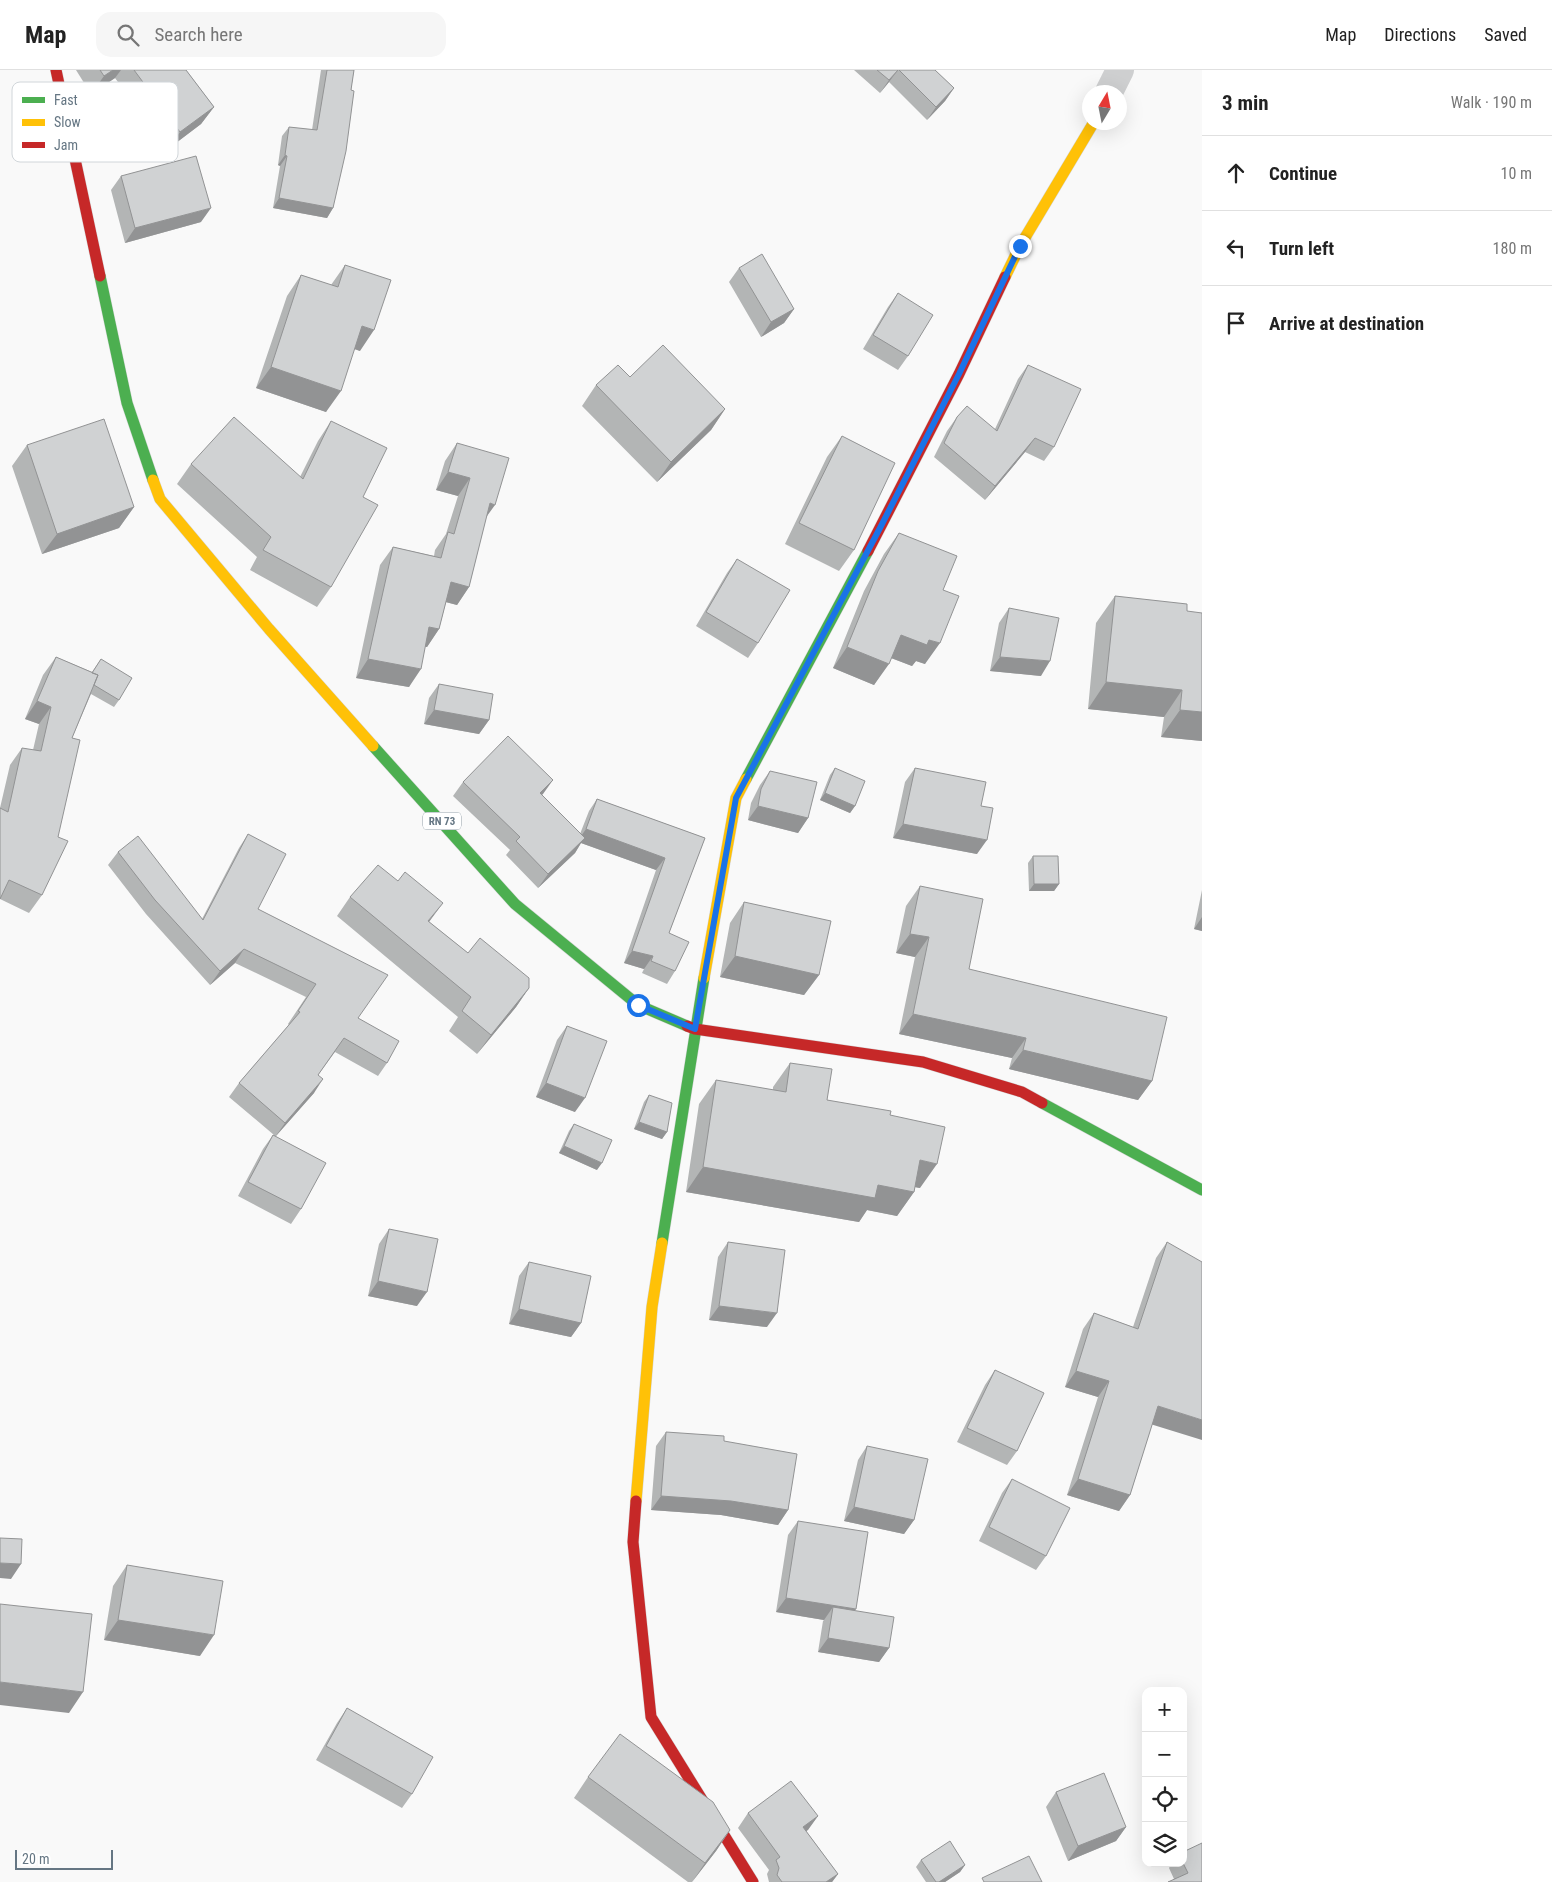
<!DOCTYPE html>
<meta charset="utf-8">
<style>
:root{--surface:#fff;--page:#f6f6f6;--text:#222;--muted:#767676;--line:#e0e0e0}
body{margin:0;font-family:"Roboto Condensed",sans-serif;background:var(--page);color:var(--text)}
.controls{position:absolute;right:15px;bottom:15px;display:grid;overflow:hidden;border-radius:10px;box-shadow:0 5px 20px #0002}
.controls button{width:45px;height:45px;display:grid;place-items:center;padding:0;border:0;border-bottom:1px solid var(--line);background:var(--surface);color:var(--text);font:25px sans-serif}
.compass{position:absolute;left:1082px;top:15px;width:45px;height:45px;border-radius:50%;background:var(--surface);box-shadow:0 5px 20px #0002;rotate:10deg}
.scale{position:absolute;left:15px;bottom:12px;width:98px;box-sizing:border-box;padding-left:5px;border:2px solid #657683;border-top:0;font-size:14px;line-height:18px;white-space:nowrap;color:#657683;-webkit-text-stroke:4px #fff;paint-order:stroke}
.stop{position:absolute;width:15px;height:15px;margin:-11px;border:4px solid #1a73e8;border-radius:50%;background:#fff}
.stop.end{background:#1a73e8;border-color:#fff;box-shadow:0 1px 5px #0008}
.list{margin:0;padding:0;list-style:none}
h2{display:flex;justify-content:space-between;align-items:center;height:65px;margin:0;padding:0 20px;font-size:21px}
h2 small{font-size:16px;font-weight:400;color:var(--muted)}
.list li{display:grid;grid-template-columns:32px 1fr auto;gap:15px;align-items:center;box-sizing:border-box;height:75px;padding:0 20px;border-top:1px solid var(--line)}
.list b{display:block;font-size:19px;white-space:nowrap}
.list em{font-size:16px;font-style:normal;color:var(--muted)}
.icon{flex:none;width:28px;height:28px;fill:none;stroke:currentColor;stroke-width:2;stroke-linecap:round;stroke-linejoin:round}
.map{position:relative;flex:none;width:1202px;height:1812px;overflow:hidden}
header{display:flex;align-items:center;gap:30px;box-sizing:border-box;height:70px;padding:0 25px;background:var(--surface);border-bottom:1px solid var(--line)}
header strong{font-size:24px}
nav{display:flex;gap:28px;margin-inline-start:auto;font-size:18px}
.search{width:350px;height:45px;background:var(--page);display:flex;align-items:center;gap:12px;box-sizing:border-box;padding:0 18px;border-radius:15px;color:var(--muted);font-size:19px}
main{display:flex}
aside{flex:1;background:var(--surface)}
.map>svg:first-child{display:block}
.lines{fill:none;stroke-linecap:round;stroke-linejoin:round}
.fast-casing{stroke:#d5d6d7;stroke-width:12}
.slow-casing{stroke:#d5d6d7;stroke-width:12}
.jam-casing{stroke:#d5d6d7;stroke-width:12}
.street{stroke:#cecfd0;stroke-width:28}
.fast{stroke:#4caf50;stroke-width:11}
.slow{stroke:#ffc107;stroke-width:11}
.jam{stroke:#c62828;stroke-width:11}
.wall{fill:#b3b5b5}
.shaded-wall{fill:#929394}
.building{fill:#d0d2d3;stroke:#929394}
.route{stroke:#1a73e8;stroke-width:6}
.labels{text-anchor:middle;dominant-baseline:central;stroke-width:5;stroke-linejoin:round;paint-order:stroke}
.shield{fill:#fff;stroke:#939fa8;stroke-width:1}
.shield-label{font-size:11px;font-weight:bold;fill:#657683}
.key{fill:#fff;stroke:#d1d6da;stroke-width:1}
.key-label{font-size:14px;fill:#657683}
</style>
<header>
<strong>Map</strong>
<div class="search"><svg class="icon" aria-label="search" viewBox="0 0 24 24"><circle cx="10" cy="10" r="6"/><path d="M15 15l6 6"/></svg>Search here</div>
<nav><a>Map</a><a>Directions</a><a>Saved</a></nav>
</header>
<main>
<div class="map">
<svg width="1202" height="1812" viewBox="0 0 1202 1812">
<rect width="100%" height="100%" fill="#f9f9f9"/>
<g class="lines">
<defs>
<path id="fast" d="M 100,206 L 127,333 L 153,410
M 373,676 L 515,834 L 638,935 L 687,956
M 746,709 L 868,481
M 1042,1033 L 1202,1120
M 662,1173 L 704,908"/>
<path id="slow" d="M 1005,207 L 1020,176 L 1094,52
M 153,410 L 160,429 L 269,559 L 373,676
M 704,908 L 736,728 L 746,709
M 636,1431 L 652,1237 L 662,1173"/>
<path id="jam" d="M 56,0 L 100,206
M 868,481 L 959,304 L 1005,207
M 687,956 L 695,959 L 923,992 L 1022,1022 L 1042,1033
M 636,1431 L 633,1472 L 651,1647 L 753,1812"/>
</defs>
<use href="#fast" class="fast-casing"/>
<use href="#slow" class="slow-casing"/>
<use href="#jam" class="jam-casing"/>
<path class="street" d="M 1109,22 L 1120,0"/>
<use href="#fast" class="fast"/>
<use href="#slow" class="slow"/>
<use href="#jam" class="jam"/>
</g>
<path class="wall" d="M 76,0 L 186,0 L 214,37 L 201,54 L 168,79 L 115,8 L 91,24 Z
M 321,0 L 354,0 L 333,138 L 327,148 L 273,138 L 280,96 L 278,95 L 282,66 L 289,57 L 312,60 Z
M 854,0 L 935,0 L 954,18 L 945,31 L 927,50 L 889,12 L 880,23 Z
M 121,106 L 201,152 L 125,173 L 111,120 Z
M 345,195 L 360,281 L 354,279 L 326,342 L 256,318 L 287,226 L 301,205 L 331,215 Z
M 739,198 L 794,239 L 784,253 L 761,267 L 729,212 Z
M 898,223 L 908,286 L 898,300 L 863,279 L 888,237 Z
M 1028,295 L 1054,377 L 1044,391 L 1025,382 L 985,430 L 934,387 L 947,361 L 957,347 L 995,359 L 1018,309 Z
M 630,307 L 725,339 L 711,360 L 657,412 L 582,336 L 596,315 Z
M 331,351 L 363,427 L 331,517 L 317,537 L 250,500 L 257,487 L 177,414 L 191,394 L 300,407 L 318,371 Z
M 842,366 L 854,480 L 839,501 L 785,474 L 827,387 Z
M 457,373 L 486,448 L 469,517 L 457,535 L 446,532 L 439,559 L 427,577 L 425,577 L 409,617 L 356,608 L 380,495 L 393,477 L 434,486 L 435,480 L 446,464 L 458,426 L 436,420 L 445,391 Z
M 27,375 L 134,437 L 119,458 L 42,484 L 12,396 Z
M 899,463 L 943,520 L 925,594 L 916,591 L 912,596 L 891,588 L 874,615 L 833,598 L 864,521 L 884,484 Z
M 737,489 L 758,573 L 748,588 L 696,556 L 727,503 Z
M 1115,526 L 1187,541 L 1202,671 L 1161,667 L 1164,647 L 1088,639 L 1096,553 Z
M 1009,538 L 1041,606 L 990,601 L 999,553 Z
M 56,587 L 92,602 L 101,589 L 119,630 L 114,637 L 91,624 L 72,668 L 42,825 L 29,843 L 0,829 L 0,738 L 10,695 L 22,678 L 33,680 L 39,654 L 25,649 L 43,605 Z
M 439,614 L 489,650 L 479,664 L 424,654 L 429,628 Z
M 835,698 L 855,736 L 850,743 L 820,730 L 830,705 Z
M 915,698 L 981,736 L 977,784 L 893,768 L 905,712 Z
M 770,701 L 808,748 L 798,763 L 748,750 L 751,733 L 760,715 Z
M 463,712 L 542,725 L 580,764 L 589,741 L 597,729 L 705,768 L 669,863 L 675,901 L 667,914 L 642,903 L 644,899 L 624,893 L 656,800 L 581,773 L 575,783 L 538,818 L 506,785 L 510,780 L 453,726 Z
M 248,764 L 258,839 L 358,948 L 387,993 L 378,1006 L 335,982 L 318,1005 L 314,1023 L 276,1066 L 301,1139 L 291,1154 L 238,1126 L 263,1079 L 273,1065 L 274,1065 L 229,1027 L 239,1013 L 289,955 L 288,954 L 306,927 L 235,893 L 210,915 L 146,844 L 108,795 L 118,782 L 202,849 L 239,778 Z
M 1033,786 L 1059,814 L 1054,821 L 1029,821 L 1028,793 Z
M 920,816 L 969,899 L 1152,1011 L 1138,1030 L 1009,999 L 1012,988 L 899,964 L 915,887 L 896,883 L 906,836 Z
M 1202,820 L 1202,861 L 1194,859 Z
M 350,827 L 429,852 L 468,883 L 529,918 L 516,937 L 477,984 L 449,961 L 458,947 L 337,846 Z
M 744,832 L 819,905 L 804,925 L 720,907 L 730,853 Z
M 567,956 L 575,1042 L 536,1027 L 557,970 Z
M 790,993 L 827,1030 L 890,1045 L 920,1118 L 915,1117 L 914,1122 L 897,1146 L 867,1140 L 859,1152 L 686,1122 L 699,1034 L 716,1010 L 773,1020 L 773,1017 Z
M 649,1025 L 667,1062 L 662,1069 L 634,1059 L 644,1032 Z
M 574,1054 L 597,1100 L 559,1083 L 569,1061 Z
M 389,1159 L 417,1236 L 368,1226 L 379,1174 Z
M 728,1172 L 767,1257 L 709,1250 L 718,1187 Z
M 1167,1172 L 1152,1354 L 1130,1425 L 1119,1441 L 1067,1425 L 1098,1327 L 1065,1317 L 1083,1259 L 1094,1243 L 1133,1257 L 1156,1188 Z
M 529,1192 L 581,1253 L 571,1267 L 509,1254 L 519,1206 Z
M 995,1300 L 1017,1381 L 1007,1395 L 957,1372 L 985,1315 Z
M 666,1362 L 788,1440 L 778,1455 L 721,1445 L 651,1440 L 656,1376 Z
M 867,1376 L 914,1450 L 904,1464 L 844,1451 L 858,1390 Z
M 1012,1409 L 1046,1486 L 1036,1500 L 979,1471 L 1002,1423 Z
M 798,1451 L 855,1541 L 889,1578 L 879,1592 L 818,1582 L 823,1551 L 824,1550 L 776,1542 L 788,1465 Z
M 127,1495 L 200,1586 L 104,1570 L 113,1516 Z
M 347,1638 L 412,1724 L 402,1738 L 316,1690 L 337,1653 Z
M 588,1707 L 730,1760 L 716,1781 L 692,1812 L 688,1812 L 574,1728 Z
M 1056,1722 L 1126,1757 L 1116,1771 L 1068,1791 L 1046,1737 Z
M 748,1743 L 818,1746 L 806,1761 L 838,1804 L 832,1812 L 769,1812 L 767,1804 L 769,1800 L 738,1758 Z
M 921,1790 L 965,1795 L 960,1802 L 945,1812 L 926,1812 L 916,1797 Z
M 1172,1793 L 1183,1793 L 1202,1812 L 1174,1809 L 1169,1798 Z"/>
<path class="shaded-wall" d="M 113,0 L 121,0 L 115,8 L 91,24 L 104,6 Z
M 898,0 L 889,12 L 880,23 L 889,10 Z
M 954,18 L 945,31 L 927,50 L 936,37 Z
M 214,37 L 201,54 L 168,79 L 180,62 Z
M 285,85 L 287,86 L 280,96 L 278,95 Z
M 279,128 L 333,138 L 327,148 L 273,138 Z
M 211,138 L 201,152 L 125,173 L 135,158 Z
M 794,239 L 784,253 L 761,267 L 771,252 Z
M 362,256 L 374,260 L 360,281 L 347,276 Z
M 271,297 L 341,321 L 326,342 L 256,318 Z
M 725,339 L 711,360 L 657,412 L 671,392 Z
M 1035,368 L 1025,382 L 985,430 L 995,416 Z
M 448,402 L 470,408 L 458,426 L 436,420 Z
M 490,433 L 495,435 L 482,453 Z
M 134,437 L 119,458 L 42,484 L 57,464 Z
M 451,512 L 469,517 L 457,535 L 438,530 Z
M 429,557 L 439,559 L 427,577 L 416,575 Z
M 901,565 L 929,570 L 940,573 L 925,594 L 916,591 L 912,596 L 886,586 Z
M 847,577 L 889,594 L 874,615 L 833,598 Z
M 1000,587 L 1050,591 L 1041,606 L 990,601 Z
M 368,589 L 421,599 L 409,617 L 356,608 Z
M 1106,612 L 1182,620 L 1164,647 L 1088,639 Z
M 37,631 L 51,637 L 39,654 L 25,649 Z
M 434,640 L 489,650 L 479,664 L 424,654 Z
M 1180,640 L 1202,642 L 1202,671 L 1161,667 Z
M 553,710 L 543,724 L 530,737 L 540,723 Z
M 825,723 L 855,736 L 850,743 L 820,730 Z
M 758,736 L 808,748 L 798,763 L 748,750 Z
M 903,754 L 987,770 L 977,784 L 893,768 Z
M 586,759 L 665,788 L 656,800 L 581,773 L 575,783 L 538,818 L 548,804 L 577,772 Z
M 1034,814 L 1059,814 L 1054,821 L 1029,821 Z
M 443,833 L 429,852 L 428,851 Z
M 1202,847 L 1202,861 L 1194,859 Z
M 910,864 L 929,867 L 915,887 L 896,883 Z
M 244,879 L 235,893 L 210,915 L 220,901 Z
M 632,881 L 653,886 L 644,899 L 624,893 Z
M 735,886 L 819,905 L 804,925 L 720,907 Z
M 529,918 L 516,937 L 477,984 L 491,965 Z
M 913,944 L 1026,968 L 1012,988 L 899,964 Z
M 1023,980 L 1152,1011 L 1138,1030 L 1009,999 Z
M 323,1009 L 314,1023 L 275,1067 L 285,1053 Z
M 546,1013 L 585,1028 L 575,1042 L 536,1027 Z
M 639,1052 L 667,1062 L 662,1069 L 634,1059 Z
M 564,1076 L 602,1093 L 597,1100 L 559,1083 Z
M 920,1090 L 937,1094 L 920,1118 L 903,1115 Z
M 703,1097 L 878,1115 L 914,1122 L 897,1146 L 867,1140 L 859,1152 L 686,1122 Z
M 378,1211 L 427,1222 L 417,1236 L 368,1226 Z
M 719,1236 L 777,1243 L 767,1257 L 709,1250 Z
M 519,1239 L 581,1253 L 571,1267 L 509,1254 Z
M 1076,1301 L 1109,1311 L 1098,1327 L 1065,1317 Z
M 1158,1336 L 1202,1350 L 1202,1370 L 1147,1353 Z
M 1078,1409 L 1130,1425 L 1119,1441 L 1067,1425 Z
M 661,1426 L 731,1431 L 788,1440 L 778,1455 L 721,1445 L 651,1440 Z
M 854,1437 L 914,1450 L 904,1464 L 844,1451 Z
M 0,1493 L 21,1494 L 11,1509 L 0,1508 Z
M 786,1528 L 856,1539 L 846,1553 L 833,1537 L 824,1550 L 776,1542 Z
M 118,1550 L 214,1565 L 200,1586 L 104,1570 Z
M 828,1568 L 889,1578 L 879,1592 L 818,1582 Z
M 0,1612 L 83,1622 L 69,1643 L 0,1635 Z
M 818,1746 L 808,1760 L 793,1771 L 803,1757 Z
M 1126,1757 L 1116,1771 L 1068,1791 L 1078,1776 Z
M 730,1760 L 716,1781 L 692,1812 L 705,1793 Z
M 965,1795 L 960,1802 L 945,1812 L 939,1812 Z
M 838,1804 L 832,1812 L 826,1812 Z"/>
<path class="building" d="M 100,0 L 113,0 L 104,6 Z
M 134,0 L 186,0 L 214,37 L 180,62 Z
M 327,0 L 354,0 L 351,20 L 354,21 L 346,81 L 333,138 L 279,128 L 287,86 L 285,85 L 289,57 L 317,60 Z
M 877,0 L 898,0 L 889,10 Z
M 899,0 L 935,0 L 954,18 L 936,37 Z
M 196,86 L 211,138 L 135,158 L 121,106 Z
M 762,184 L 794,239 L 771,252 L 739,198 Z
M 345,195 L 391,210 L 374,260 L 362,256 L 341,321 L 271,297 L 301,205 L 338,217 Z
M 898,223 L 933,245 L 908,286 L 873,265 Z
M 663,275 L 725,339 L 671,392 L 596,315 L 618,295 L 630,307 Z
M 1028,295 L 1081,319 L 1054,377 L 1035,368 L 995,416 L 944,373 L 957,347 L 967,336 L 997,361 Z
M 234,347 L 303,409 L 331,351 L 387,378 L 363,427 L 378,435 L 331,517 L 263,480 L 271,467 L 191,394 Z
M 104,349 L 134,437 L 57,464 L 27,375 Z
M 842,366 L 895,393 L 854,480 L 799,453 Z
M 457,373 L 509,388 L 495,435 L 490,433 L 469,517 L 451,512 L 439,559 L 429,557 L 421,599 L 368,589 L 393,477 L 441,488 L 448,462 L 454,464 L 470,408 L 448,402 Z
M 899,463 L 957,486 L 943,520 L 959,526 L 940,573 L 929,570 L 927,575 L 901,565 L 889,594 L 847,577 L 878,501 Z
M 737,489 L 790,520 L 758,573 L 706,542 Z
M 1115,526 L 1187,534 L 1187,541 L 1202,543 L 1202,642 L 1180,640 L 1182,620 L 1106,612 Z
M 1009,538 L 1059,548 L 1050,591 L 1000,587 Z
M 56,587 L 98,605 L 72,668 L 80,670 L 58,767 L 68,771 L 42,825 L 9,810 L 0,829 L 0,738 L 8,742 L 22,678 L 41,681 L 51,637 L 37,631 Z
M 101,589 L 132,608 L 119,630 L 94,615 L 98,605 L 92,603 Z
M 439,614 L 493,624 L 489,650 L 434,640 Z
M 508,666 L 553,710 L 540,723 L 585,768 L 548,804 L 516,771 L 520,767 L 463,712 Z
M 835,698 L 865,711 L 855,736 L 825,723 Z
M 915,698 L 986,712 L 981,736 L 993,738 L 987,770 L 903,754 Z
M 770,701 L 817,712 L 808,748 L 758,736 L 761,719 Z
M 597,729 L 705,768 L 669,863 L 689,872 L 675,901 L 651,891 L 653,886 L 632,881 L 665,788 L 586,759 Z
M 248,764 L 286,784 L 258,839 L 388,905 L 358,948 L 399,971 L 387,993 L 344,968 L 318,1005 L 323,1009 L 285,1053 L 239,1013 L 300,942 L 298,941 L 316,914 L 244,879 L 220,901 L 155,830 L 118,782 L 138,766 L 203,850 Z
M 1033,786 L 1058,786 L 1059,814 L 1034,814 Z
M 378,795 L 398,811 L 405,802 L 443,833 L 428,851 L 468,883 L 480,868 L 529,908 L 529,918 L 491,965 L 462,941 L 471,927 L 350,827 Z
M 920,816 L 983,829 L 969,899 L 1167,947 L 1152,1011 L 1023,980 L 1026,968 L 913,944 L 929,867 L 910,864 Z
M 744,832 L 831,851 L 819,905 L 735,886 Z
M 567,956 L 607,971 L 585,1028 L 546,1013 Z
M 790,993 L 832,999 L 827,1030 L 891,1041 L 890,1045 L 945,1057 L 937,1094 L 920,1090 L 914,1122 L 878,1115 L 875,1128 L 703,1097 L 716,1010 L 786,1022 Z
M 649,1025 L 672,1033 L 667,1062 L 639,1052 Z
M 574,1054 L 612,1070 L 602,1093 L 564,1076 Z
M 273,1065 L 326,1093 L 301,1139 L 248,1112 Z
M 389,1159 L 438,1169 L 427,1222 L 378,1211 Z
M 728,1172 L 785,1180 L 777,1243 L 719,1236 Z
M 1167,1172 L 1202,1192 L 1202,1350 L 1158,1336 L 1130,1425 L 1078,1409 L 1109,1311 L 1076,1301 L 1094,1243 L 1138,1259 Z
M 529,1192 L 591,1206 L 581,1253 L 519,1239 Z
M 995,1300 L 1044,1323 L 1017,1381 L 967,1358 Z
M 666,1362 L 724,1366 L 724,1371 L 797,1384 L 788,1440 L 731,1431 L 661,1426 Z
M 867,1376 L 928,1389 L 914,1450 L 854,1437 Z
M 1012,1409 L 1070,1438 L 1046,1486 L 989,1457 Z
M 798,1451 L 868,1462 L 856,1539 L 786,1528 Z
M 0,1468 L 22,1469 L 21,1494 L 0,1493 Z
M 127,1495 L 223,1511 L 214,1565 L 118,1550 Z
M 0,1534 L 92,1544 L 83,1622 L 0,1612 Z
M 833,1537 L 894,1547 L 889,1578 L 828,1568 Z
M 347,1638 L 433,1687 L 412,1724 L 326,1676 Z
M 620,1664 L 713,1732 L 730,1760 L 705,1793 L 588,1707 Z
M 1104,1703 L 1126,1757 L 1078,1776 L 1056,1722 Z
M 791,1711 L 818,1746 L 803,1757 L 838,1804 L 826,1812 L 782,1812 L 777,1805 L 779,1798 L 776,1790 L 780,1787 L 748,1743 Z
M 950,1771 L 965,1795 L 939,1812 L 936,1812 L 921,1790 Z
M 1202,1773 L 1202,1812 L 1168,1812 L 1188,1803 L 1183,1793 L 1183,1782 Z
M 1029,1786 L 1042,1812 L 984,1812 L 982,1808 Z"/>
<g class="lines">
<path class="route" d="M 638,935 L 695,959 L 736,728 L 880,458 L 959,304 L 1020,176"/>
</g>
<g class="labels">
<rect class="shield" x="423" y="742.5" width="38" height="17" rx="4"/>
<g class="shield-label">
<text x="442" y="751">RN 73</text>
</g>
</g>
<rect x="12" y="12" width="166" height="80" rx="8" class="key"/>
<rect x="22" y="27" width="23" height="6" fill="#4caf50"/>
<rect x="22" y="49" width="23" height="7" fill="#ffc107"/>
<rect x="22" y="72" width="23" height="6" fill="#c62828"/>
<g class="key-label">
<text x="54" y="35">Fast</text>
<text x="54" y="57">Slow</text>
<text x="54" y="80">Jam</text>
</g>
</svg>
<div class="controls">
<button>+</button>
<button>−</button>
<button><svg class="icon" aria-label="locate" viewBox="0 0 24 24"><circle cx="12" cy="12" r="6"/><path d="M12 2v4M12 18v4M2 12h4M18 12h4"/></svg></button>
<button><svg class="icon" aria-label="layers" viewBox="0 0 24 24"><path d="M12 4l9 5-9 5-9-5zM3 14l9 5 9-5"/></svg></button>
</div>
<svg class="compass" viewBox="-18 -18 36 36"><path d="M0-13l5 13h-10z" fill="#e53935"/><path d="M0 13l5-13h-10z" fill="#767676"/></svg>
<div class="scale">20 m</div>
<div class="stop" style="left:638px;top:935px"></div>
<div class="stop end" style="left:1020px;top:176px"></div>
</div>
<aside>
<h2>3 min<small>Walk · 190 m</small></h2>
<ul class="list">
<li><svg class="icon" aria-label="ahead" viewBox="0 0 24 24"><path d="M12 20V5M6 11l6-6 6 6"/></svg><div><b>Continue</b></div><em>10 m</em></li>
<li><svg class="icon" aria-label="left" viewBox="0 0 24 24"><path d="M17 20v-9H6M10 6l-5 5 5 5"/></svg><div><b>Turn left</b></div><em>180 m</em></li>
<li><svg class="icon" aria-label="arrive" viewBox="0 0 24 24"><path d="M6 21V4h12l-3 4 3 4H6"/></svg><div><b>Arrive at destination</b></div></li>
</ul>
</aside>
</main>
